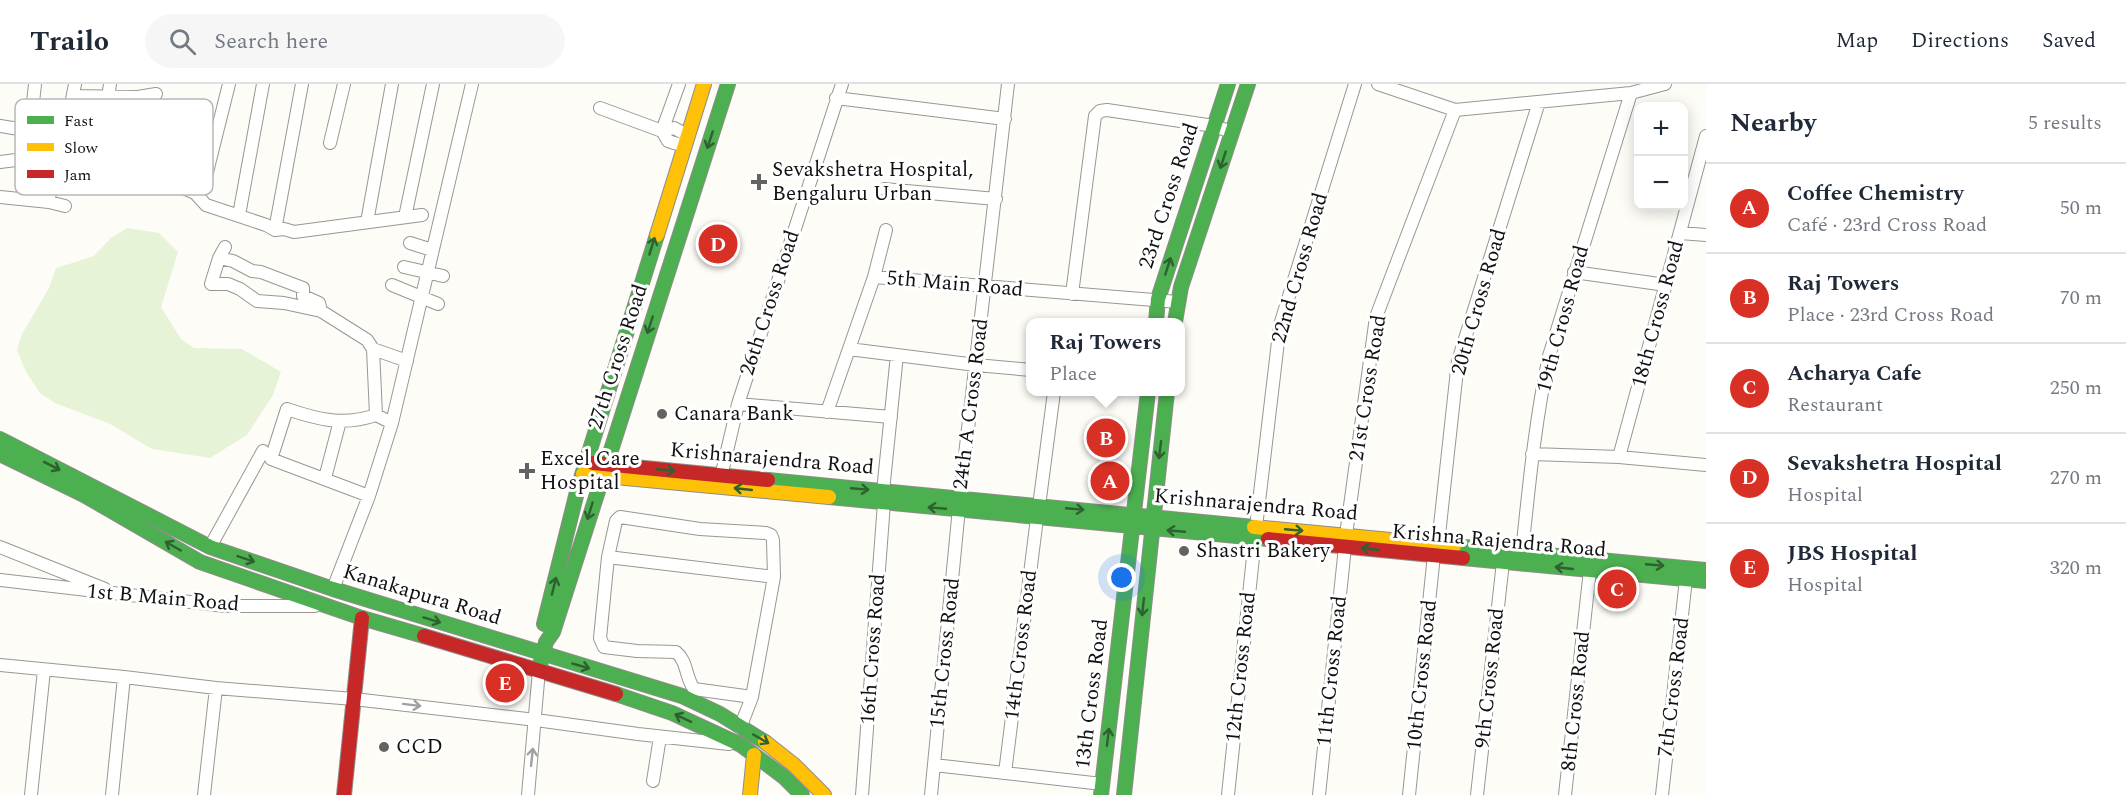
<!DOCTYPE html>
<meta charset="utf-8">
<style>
:root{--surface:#fff;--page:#f6f6f7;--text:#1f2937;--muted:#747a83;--line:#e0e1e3;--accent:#d93025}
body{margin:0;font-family:Spectral,serif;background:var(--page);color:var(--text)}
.controls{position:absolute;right:18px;top:18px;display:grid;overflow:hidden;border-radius:12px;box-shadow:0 3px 15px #0003}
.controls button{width:54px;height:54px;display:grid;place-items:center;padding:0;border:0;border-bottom:2px solid var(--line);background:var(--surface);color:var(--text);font:30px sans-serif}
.you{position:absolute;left:1122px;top:494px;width:21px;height:21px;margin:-15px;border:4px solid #fff;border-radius:50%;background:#1a73e8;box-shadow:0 0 0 9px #1a73e833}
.badge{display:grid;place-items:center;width:39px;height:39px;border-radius:50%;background:var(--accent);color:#fff;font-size:20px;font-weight:700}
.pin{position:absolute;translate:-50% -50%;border:3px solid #fff;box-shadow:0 2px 6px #0006}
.popup{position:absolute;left:1026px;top:234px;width:159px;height:78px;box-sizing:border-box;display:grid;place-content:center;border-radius:12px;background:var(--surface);filter:drop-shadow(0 2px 4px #0005);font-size:20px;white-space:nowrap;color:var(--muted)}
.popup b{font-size:22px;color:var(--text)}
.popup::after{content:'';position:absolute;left:50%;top:100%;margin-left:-12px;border:12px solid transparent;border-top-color:var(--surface)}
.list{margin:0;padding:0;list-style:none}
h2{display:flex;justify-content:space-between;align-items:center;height:78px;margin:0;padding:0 24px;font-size:26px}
h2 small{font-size:20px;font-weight:400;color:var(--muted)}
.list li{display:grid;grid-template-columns:39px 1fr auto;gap:18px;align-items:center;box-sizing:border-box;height:90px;padding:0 24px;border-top:2px solid var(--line)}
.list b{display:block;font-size:22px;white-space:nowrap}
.list p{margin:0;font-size:20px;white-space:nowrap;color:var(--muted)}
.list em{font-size:20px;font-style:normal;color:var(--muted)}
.icon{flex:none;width:33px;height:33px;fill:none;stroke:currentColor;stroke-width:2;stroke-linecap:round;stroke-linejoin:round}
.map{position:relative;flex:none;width:1706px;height:711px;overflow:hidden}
header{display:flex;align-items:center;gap:36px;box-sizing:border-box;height:84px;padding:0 30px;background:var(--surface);border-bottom:2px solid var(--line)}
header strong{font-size:28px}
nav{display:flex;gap:33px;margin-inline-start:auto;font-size:21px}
.search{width:420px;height:54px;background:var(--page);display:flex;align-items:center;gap:15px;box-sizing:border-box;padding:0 21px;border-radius:33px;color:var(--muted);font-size:22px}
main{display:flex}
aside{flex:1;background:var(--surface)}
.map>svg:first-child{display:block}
.green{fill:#e7f3d7}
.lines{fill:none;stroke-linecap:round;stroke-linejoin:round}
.street-casing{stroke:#979795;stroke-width:14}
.fast-casing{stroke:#8e8d8b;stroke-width:16}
.slow-casing{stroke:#8e8d8b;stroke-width:16}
.jam-casing{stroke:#8e8d8b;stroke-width:16}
.street{stroke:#fffffe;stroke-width:12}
.fast{stroke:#4caf50;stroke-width:14}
.slow{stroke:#ffc107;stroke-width:14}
.jam{stroke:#c62828;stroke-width:14}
.oneway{stroke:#2e6030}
.oneway2{stroke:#a0a09f}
.poi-dot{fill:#646362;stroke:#fff;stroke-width:2}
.labels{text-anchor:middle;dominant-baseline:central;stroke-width:6;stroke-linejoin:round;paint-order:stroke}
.poi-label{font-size:21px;fill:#111;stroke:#fff;text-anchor:start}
.street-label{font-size:21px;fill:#111;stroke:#fff}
.key{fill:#fff;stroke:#b8b8b8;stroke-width:1.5}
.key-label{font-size:16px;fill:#111}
</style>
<header>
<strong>Trailo</strong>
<div class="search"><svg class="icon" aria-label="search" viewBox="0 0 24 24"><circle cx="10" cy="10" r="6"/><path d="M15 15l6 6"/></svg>Search here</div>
<nav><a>Map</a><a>Directions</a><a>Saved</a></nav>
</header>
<main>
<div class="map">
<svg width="1706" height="711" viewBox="0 0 1706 711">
<rect width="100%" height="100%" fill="#fdfcf7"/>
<path class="green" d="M 127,144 L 159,149 L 178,168 L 161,223 L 181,255 L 194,264 L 242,265 L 281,288 L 273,311 L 247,351 L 210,374 L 152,365 L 110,340 L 55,319 L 40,309 L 26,288 L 17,266 L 22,250 L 49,204 L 56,184 L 94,172 L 111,154 Z"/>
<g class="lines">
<defs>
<path id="street" d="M 1378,0 L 1455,26 L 1631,9 L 1665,0
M 73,12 L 138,13 L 156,10
M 836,14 L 1005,35
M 600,24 L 662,47 L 674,44 L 687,51
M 0,42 C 32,48 37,43 62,67
M 30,46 L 35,0
M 662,47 L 679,0
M 662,47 L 668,57 L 684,62
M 330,59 L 344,0
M 61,72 L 75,0
M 0,78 L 16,76 L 43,80 L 61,72 L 99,75 L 153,91 L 195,109 L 206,121 L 266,141 L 275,146 L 284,145 L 294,148 L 422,131
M 144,88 L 150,44
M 94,92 L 99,75 L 110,0
M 206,92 L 229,0
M 884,105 L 996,115
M 0,113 L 49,118 L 65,122
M 49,118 L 52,76
M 239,131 L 263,0
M 405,133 L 433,0
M 367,138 L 392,0
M 275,146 L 302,0
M 1680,149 L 1706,151
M 410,159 L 432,166
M 225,163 L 219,174 L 211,200 L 228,200 L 240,205 L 257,217 L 284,219 L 321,227 L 367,256 L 373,265 L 376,331 L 392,339
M 219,174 L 233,177 L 252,187 L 261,188 L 303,204 L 303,212 L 319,219 L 321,227
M 404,183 L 443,192
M 1574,188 L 1666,201
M 874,193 L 886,146
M 392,201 L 438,220
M 1072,210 L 1095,32 L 1100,27 L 1107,26 L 1214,42 L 1232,48
M 373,265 L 407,277
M 849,265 L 976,281 L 1031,286
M 738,320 L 891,333
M 827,328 L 874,193 L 1178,218
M 1532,370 L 1619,373 L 1706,381
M 1619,373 L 1706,52
M 325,394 L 340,337
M 720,397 L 738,320 L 842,0
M 883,407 L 897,271
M 369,412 L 271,375 L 287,325 C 319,336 344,342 376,331
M 1039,422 L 1054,308
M 1256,443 L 1280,241 L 1355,0
M 1346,451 L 1376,233 L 1455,26
M 1438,460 L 1458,277 L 1539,18
M 0,463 L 105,505
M 210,463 L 263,367
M 1522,468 C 1529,402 1535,337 1549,272 L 1631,9
M 608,473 L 600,554 L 604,563 L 637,567 L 676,568 C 688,578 685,593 694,605 L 752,613
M 0,496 L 225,522 L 315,522
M 333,505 L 369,412 L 392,339 L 472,0
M 0,581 L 124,593 L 216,604 L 354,615 L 536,636 L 638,650 L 729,660
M 740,644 L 752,613 L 774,493 L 773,456 L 771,451 L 766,449 L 700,445 L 620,433 L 616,437 L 608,473 L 774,493
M 934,681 L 1102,700
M 1005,689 L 1037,434
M 653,697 L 660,653
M 31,711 L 44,586
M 112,711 L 124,593
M 204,711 L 216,604
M 528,711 L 539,586
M 862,711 L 884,419
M 931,711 L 960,414 L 1008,0
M 1228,711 L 1255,454
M 1319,711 L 1345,463
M 1409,711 L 1434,471
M 1477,711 L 1503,478
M 1565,711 L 1590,486
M 1662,711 L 1686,495"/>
<path id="fast" d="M 1156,238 L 1158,215 L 1228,0
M 1175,238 L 1181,203 L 1248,0
M 0,355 L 210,463 L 333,505 L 682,612 L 720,630 L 765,658
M 0,370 L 84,411 L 200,478 L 362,534 L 424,552
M 768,396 L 1254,443
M 829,413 L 1268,455
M 1454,462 L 1706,486
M 1463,474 L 1706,497
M 544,540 L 578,404 L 657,151
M 540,581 L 546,558 L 553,548 L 728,0
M 616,610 L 672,629 L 741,661 L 784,693 L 802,711
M 1101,711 L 1148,308
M 1124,711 L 1167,308"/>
<path id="slow" d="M 657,151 L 704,0
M 583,390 L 829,413
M 1254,443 L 1454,462
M 765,658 L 794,681 L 824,711
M 750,711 L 754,671"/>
<path id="jam" d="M 593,379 L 768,396
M 1268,455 L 1463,474
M 424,552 L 616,610
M 344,711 L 362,534"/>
</defs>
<use href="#street" class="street-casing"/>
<use href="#fast" class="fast-casing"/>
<use href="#slow" class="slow-casing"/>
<use href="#jam" class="jam-casing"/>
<use href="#street" class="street"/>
<use href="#fast" class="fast"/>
<use href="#slow" class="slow"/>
<use href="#jam" class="jam"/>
</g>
<defs><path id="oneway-shaft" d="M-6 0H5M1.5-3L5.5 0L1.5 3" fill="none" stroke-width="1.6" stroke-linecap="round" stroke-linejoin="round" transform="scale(1.5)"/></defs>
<g class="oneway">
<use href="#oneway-shaft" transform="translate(710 56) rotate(108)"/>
<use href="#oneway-shaft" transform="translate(1223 76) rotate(108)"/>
<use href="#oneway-shaft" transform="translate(652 162) rotate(-73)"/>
<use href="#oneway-shaft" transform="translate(1168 182) rotate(-72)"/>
<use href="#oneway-shaft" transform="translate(650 241) rotate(108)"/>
<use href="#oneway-shaft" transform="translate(1160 366) rotate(97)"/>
<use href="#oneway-shaft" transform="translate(52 382) rotate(27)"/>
<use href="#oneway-shaft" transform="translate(666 386) rotate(5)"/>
<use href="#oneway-shaft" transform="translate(743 405) rotate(-174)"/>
<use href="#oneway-shaft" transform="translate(860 405) rotate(5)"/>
<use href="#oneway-shaft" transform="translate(937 424) rotate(-175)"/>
<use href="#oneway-shaft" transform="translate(1075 425) rotate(5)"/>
<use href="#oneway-shaft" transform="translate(590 427) rotate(107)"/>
<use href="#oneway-shaft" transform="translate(1294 446) rotate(5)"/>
<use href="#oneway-shaft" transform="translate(1176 447) rotate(-175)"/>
<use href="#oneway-shaft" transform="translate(173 462) rotate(-150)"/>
<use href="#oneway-shaft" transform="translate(1370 465) rotate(-174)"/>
<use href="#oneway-shaft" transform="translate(246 475) rotate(19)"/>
<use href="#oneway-shaft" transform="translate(1655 481) rotate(5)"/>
<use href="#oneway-shaft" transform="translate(1564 484) rotate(-174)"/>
<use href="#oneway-shaft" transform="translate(554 502) rotate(-76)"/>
<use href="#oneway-shaft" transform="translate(1143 523) rotate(96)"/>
<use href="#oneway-shaft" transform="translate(432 536) rotate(17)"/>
<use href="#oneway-shaft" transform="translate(581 582) rotate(16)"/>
<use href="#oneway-shaft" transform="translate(683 634) rotate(-155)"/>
<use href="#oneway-shaft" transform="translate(1108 653) rotate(-83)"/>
<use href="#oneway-shaft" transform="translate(761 655) rotate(30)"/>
</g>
<g class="oneway2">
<use href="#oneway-shaft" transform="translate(412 621) rotate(7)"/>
<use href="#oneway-shaft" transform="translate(532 673) rotate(-84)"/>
</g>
<g class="poi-dot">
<path d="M756 89h6v6h6v6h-6v6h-6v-6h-6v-6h6z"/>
<circle cx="662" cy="330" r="6"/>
<path d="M524 378h6v6h6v6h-6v6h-6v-6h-6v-6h6z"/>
<circle cx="1184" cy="467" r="6"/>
<circle cx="384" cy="663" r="6"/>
</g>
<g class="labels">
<g class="poi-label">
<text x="772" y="86">Sevakshetra Hospital,<tspan x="772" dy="24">Bengaluru Urban</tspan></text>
<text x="674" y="330">Canara Bank</text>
<text x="540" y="375">Excel Care<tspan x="540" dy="24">Hospital</tspan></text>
<text x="1196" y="467">Shastri Bakery</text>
<text x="396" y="663">CCD</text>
</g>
<g class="street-label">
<text transform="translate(1169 112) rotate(-72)">23rd Cross Road</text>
<text transform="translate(1300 184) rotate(-74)">22nd Cross Road</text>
<text transform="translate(955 200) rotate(5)">5th Main Road</text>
<text transform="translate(1479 218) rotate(-74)">20th Cross Road</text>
<text transform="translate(770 219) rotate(-72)">26th Cross Road</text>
<text transform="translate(1658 230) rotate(-75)">18th Cross Road</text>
<text transform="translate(1563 235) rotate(-75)">19th Cross Road</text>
<text transform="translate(618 273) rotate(-72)">27th Cross Road</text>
<text transform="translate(1368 304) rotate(-81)">21st Cross Road</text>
<text transform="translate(971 320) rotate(-83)">24th A Cross Road</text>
<text transform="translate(772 375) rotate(5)">Krishnarajendra Road</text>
<text transform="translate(1256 421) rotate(5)">Krishnarajendra Road</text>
<text transform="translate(1499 457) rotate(5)">Krishna Rajendra Road</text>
<text transform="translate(422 511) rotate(17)">Kanakapura Road</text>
<text transform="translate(163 514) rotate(5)">1st B Main Road</text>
<text transform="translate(1021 561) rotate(-83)">14th Cross Road</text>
<text transform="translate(873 565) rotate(-86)">16th Cross Road</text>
<text transform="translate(945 569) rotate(-84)">15th Cross Road</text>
<text transform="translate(1241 583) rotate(-84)">12th Cross Road</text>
<text transform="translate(1332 587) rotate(-84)">11th Cross Road</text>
<text transform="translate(1422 591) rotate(-84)">10th Cross Road</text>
<text transform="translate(1490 594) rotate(-84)">9th Cross Road</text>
<text transform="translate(1674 603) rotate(-83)">7th Cross Road</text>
<text transform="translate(1092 610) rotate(-83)">13th Cross Road</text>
<text transform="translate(1576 617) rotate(-84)">8th Cross Road</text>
</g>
</g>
<rect x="15" y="15" width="198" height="96" rx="9" class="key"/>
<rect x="27" y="32" width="27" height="8" fill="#4caf50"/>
<rect x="27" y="59" width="27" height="8" fill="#ffc107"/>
<rect x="27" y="86" width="27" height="8" fill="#c62828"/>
<g class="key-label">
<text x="64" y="42">Fast</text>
<text x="64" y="69">Slow</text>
<text x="64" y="96">Jam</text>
</g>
</svg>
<div class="controls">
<button>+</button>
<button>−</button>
</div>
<div class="you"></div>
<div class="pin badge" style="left:1110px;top:397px">A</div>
<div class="pin badge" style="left:1106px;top:354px">B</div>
<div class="popup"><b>Raj Towers</b>Place</div>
<div class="pin badge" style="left:1617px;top:505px">C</div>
<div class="pin badge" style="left:718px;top:160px">D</div>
<div class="pin badge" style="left:505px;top:599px">E</div>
</div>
<aside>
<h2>Nearby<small>5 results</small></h2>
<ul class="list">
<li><span class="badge">A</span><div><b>Coffee Chemistry</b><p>Café · 23rd Cross Road</p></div><em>50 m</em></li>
<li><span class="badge">B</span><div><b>Raj Towers</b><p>Place · 23rd Cross Road</p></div><em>70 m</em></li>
<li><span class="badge">C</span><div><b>Acharya Cafe</b><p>Restaurant</p></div><em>250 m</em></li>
<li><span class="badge">D</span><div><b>Sevakshetra Hospital</b><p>Hospital</p></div><em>270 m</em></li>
<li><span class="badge">E</span><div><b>JBS Hospital</b><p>Hospital</p></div><em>320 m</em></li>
</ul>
</aside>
</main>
